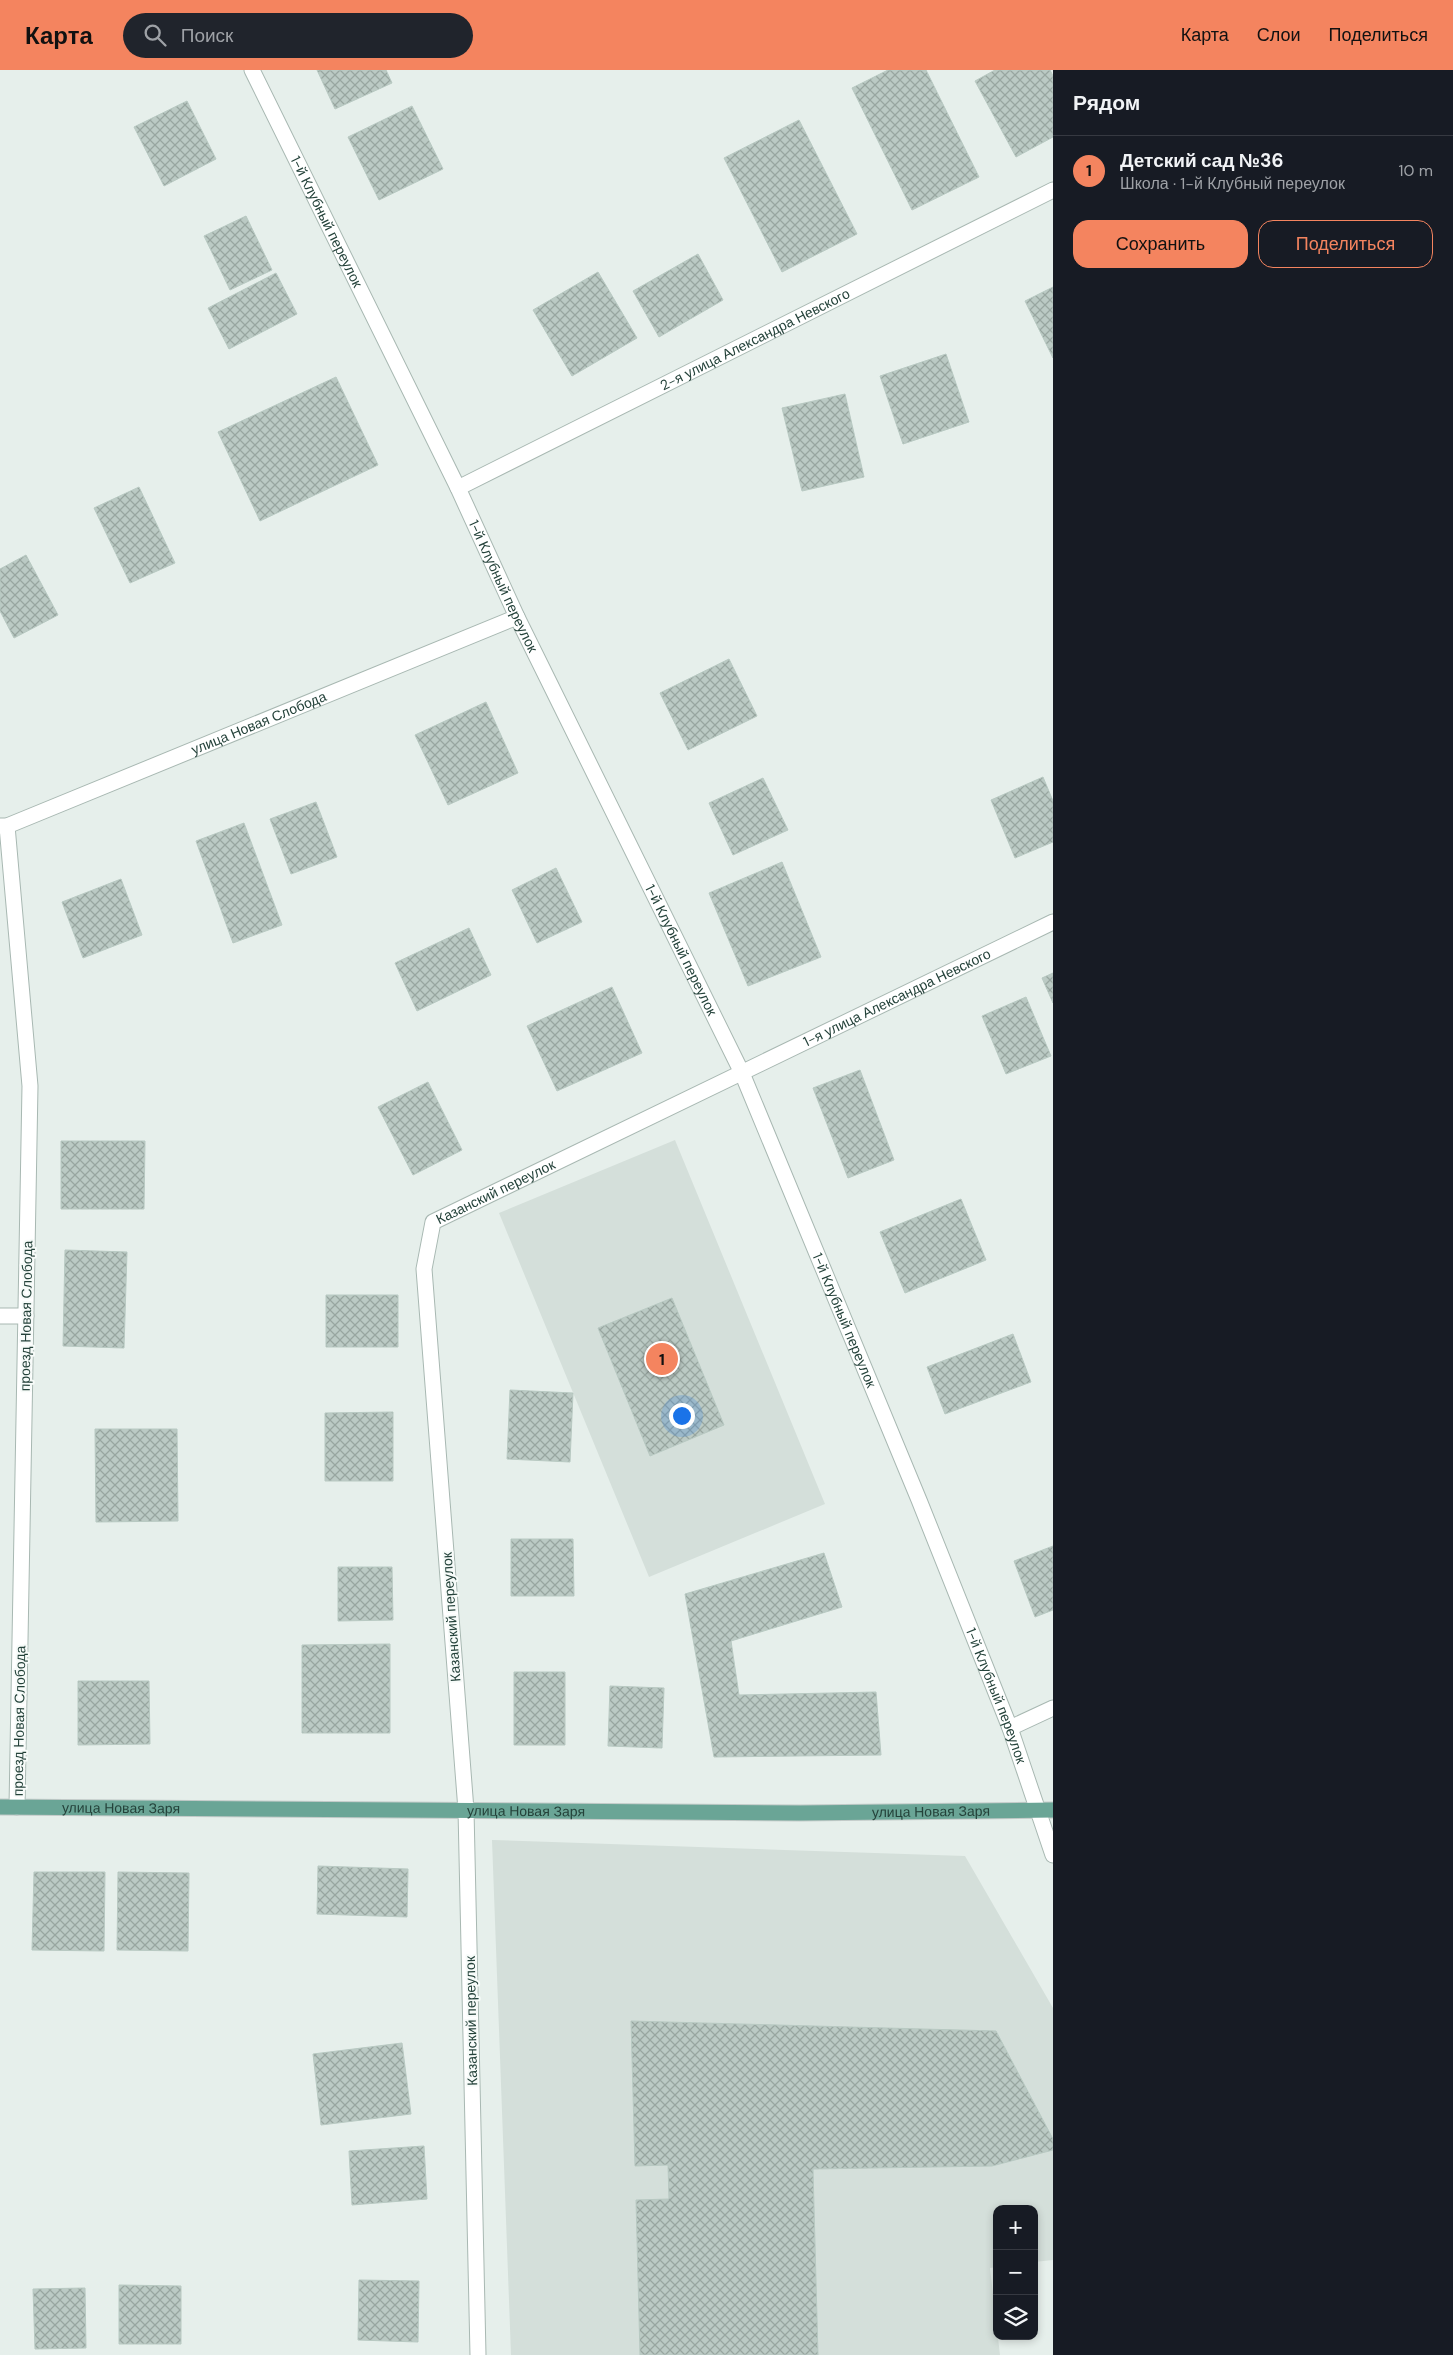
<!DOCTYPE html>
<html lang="ru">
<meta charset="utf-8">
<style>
:root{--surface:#171b24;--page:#20242c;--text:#f1f3f6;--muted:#9ea1a6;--line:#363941;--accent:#f4845f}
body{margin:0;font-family:"DM Sans",sans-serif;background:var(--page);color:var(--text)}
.controls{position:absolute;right:15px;bottom:15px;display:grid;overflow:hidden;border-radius:10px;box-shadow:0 2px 8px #0003}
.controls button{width:45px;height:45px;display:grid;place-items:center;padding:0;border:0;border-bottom:1px solid var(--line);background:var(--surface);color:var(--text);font:25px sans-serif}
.you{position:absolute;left:681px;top:1345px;width:18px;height:18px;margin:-12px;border:4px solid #fff;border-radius:50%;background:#1a73e8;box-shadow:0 0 0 8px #1a73e833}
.badge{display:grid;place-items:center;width:32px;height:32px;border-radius:50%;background:var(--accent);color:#111;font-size:16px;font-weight:700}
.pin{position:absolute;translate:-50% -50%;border:2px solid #fff;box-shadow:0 1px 5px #0006}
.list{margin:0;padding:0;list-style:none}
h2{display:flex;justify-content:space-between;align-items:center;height:65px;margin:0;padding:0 20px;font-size:21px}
h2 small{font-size:16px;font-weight:400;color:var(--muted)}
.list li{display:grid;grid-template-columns:32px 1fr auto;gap:15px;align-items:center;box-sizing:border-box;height:70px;padding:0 20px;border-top:1px solid var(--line)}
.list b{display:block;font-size:19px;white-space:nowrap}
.list p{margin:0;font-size:16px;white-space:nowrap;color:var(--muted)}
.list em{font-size:16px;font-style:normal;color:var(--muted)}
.actions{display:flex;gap:10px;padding:15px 20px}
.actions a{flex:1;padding:11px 0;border:1px solid var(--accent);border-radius:15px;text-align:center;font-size:18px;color:var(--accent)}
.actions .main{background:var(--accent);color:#111}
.icon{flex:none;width:28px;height:28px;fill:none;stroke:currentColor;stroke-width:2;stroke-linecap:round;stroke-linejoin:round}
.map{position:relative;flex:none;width:1053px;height:2285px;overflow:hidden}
header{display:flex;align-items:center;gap:30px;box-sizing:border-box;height:70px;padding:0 25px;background:var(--accent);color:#111}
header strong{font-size:24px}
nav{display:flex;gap:28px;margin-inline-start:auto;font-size:18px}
.search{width:350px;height:45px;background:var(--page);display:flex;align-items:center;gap:12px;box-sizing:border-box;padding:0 18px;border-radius:28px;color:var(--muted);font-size:19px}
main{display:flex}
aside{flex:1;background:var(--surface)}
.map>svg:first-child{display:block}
.built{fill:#d4dfda}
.building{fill:url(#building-cross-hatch);stroke:#b8c9c2}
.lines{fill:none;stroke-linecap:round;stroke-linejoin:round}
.minor-casing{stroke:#a8b8b2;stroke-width:17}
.major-casing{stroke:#c2cac8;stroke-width:17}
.minor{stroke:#fff;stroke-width:15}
.major{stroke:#6aa596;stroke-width:15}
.labels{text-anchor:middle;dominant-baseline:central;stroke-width:4;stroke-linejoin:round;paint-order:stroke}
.street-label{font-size:14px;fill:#24423a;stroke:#f7fbf9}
</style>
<header>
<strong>Карта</strong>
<div class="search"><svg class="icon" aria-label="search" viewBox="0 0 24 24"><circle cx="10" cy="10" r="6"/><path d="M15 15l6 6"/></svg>Поиск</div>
<nav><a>Карта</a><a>Слои</a><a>Поделиться</a></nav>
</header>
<main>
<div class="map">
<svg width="1053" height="2285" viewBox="0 0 1053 2285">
<defs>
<pattern id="building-cross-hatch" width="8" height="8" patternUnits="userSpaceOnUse" patternTransform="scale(1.25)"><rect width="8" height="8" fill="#bbcac4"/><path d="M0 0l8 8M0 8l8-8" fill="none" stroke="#98a6a0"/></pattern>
</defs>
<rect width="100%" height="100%" fill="#e6efeb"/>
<path class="built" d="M 675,1070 L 825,1434 L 649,1507 L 499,1143 Z
M 492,1770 L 965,1786 L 1053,1938 L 1053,2190 L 1034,2192 L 1034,2139 L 997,2139 L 997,2197 L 990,2198 L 1000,2285 L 511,2285 Z"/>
<path class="building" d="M 317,0 L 386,0 L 392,13 L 335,39 Z
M 888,0 L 926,0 L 979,107 L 912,140 L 852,18 Z
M 995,0 L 1050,0 L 1053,6 L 1053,67 L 1016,87 L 975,11 Z
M 187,31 L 216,89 L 164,116 L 134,57 Z
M 412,36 L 443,99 L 379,130 L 348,67 Z
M 799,50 L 857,164 L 782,202 L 724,88 Z
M 246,146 L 272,200 L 230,220 L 204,166 Z
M 698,184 L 723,230 L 659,267 L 633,221 Z
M 598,202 L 637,268 L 572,306 L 533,240 Z
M 276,203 L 297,244 L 229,279 L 208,238 Z
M 1053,217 L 1053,288 L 1025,231 Z
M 946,284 L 969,352 L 903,374 L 880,306 Z
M 336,307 L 378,395 L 260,451 L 218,362 Z
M 845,324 L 864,407 L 802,421 L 782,338 Z
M 139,417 L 175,493 L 130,513 L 94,438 Z
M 26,485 L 58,545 L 14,568 L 0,541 L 0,499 Z
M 729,589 L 757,646 L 688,680 L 660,623 Z
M 486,632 L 518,703 L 448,735 L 415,665 Z
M 1043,707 L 1053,731 L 1053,772 L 1015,788 L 991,730 Z
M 763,708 L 788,760 L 733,785 L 709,733 Z
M 316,732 L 337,787 L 291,804 L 270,749 Z
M 244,753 L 282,855 L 233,873 L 196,771 Z
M 782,792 L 821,887 L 748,916 L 709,823 Z
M 556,798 L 582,852 L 537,873 L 512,820 Z
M 121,809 L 142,865 L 83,888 L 62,832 Z
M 469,858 L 491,905 L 417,941 L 395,893 Z
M 1053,903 L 1053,933 L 1042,908 Z
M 612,917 L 642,983 L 557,1021 L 527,956 Z
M 1026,927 L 1051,986 L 1006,1004 L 982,946 Z
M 860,1000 L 894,1090 L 848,1108 L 813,1018 Z
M 428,1012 L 462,1080 L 413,1105 L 378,1037 Z
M 61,1071 L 145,1071 L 144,1139 L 61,1139 Z
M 961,1129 L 986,1190 L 905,1223 L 880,1162 Z
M 65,1180 L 127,1182 L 124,1278 L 63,1276 Z
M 326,1225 L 398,1225 L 398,1277 L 326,1277 Z
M 672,1228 L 724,1355 L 650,1386 L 598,1258 Z
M 1013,1264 L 1031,1312 L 945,1344 L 927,1297 Z
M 510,1320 L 573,1323 L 570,1392 L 507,1389 Z
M 393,1342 L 393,1411 L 325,1411 L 325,1343 Z
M 95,1359 L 177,1359 L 178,1451 L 96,1452 Z
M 511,1469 L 573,1469 L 574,1526 L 511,1526 Z
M 1053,1476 L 1053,1540 L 1035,1547 L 1014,1491 Z
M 824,1483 L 842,1537 L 731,1571 L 739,1625 L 876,1622 L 881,1685 L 714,1687 L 685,1524 Z
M 338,1497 L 392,1497 L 393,1550 L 338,1551 Z
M 390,1574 L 390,1663 L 302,1663 L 302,1575 Z
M 514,1602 L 565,1602 L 565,1675 L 514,1675 Z
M 78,1611 L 149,1611 L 150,1674 L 78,1675 Z
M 610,1616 L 664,1618 L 662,1678 L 608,1676 Z
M 318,1796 L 408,1799 L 407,1847 L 317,1844 Z
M 34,1802 L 105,1802 L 104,1881 L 32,1880 Z
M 118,1802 L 189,1803 L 188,1881 L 117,1880 Z
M 631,1951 L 996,1961 L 1053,2069 L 1053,2080 L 992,2096 L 813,2099 L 818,2285 L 640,2285 L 636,2130 L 669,2129 L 668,2095 L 635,2096 Z
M 402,1973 L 411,2044 L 321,2055 L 313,1984 Z
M 424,2076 L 427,2129 L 352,2135 L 349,2081 Z
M 359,2210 L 419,2211 L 418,2272 L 358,2270 Z
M 119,2215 L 181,2216 L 181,2274 L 119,2274 Z
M 85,2218 L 86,2278 L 35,2279 L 33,2219 Z"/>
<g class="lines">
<defs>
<g id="minor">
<path id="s1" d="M 252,0 L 458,418 L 517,547 L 742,1003 L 919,1430 L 1010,1658 L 1053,1785"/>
<path id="s2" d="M 458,418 L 1053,120"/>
<path id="s3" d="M 0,756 L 7,756 L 517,547"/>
<path d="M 7,756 L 30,1016 L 17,1737"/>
<path d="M 0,1246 L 26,1246"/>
<path d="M 1010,1658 L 1053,1638"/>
<path id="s4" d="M 478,2285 L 466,1740 L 424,1199 L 433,1152 L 1053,852"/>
</g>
<g id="major">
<path id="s5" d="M 0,1737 L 800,1743 L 1053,1740"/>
</g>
</defs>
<use href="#minor" class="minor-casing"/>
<use href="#major" class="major-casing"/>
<use href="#minor" class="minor"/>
<use href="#major" class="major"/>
</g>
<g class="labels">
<g class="street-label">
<text stroke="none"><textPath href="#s1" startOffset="169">1-й Клубный переулок</textPath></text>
<text stroke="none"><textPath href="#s2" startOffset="332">2-я улица Александра Невского</textPath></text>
<text stroke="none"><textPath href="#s1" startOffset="574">1-й Клубный переулок</textPath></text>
<text stroke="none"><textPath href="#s3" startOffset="279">улица Новая Слобода</textPath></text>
<text stroke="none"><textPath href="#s1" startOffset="979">1-й Клубный переулок</textPath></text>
<text stroke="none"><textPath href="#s4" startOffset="1651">1-я улица Александра Невского</textPath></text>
<text stroke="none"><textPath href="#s4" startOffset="1205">Казанский переулок</textPath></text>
<text transform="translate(26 1246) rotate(-89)">проезд Новая Слобода</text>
<text stroke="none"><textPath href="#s1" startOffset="1384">1-й Клубный переулок</textPath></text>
<text transform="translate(451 1547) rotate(-94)">Казанский переулок</text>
<text stroke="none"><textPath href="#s1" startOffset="1789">1-й Клубный переулок</textPath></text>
<text transform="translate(19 1651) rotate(-89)">проезд Новая Слобода</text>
<text stroke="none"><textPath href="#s5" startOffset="121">улица Новая Заря</textPath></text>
<text stroke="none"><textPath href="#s5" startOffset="526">улица Новая Заря</textPath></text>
<text stroke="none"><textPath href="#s5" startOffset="931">улица Новая Заря</textPath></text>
<text transform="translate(471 1951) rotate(-91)">Казанский переулок</text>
</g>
</g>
</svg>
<div class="controls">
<button>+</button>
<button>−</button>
<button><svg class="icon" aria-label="layers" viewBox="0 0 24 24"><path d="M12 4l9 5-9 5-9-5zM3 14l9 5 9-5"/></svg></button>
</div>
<div class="you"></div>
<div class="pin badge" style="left:662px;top:1289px">1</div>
</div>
<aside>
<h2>Рядом<small></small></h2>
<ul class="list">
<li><span class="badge">1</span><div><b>Детский сад №36</b><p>Школа · 1-й Клубный переулок</p></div><em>10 m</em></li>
</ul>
<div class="actions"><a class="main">Сохранить</a><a>Поделиться</a></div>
</aside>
</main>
